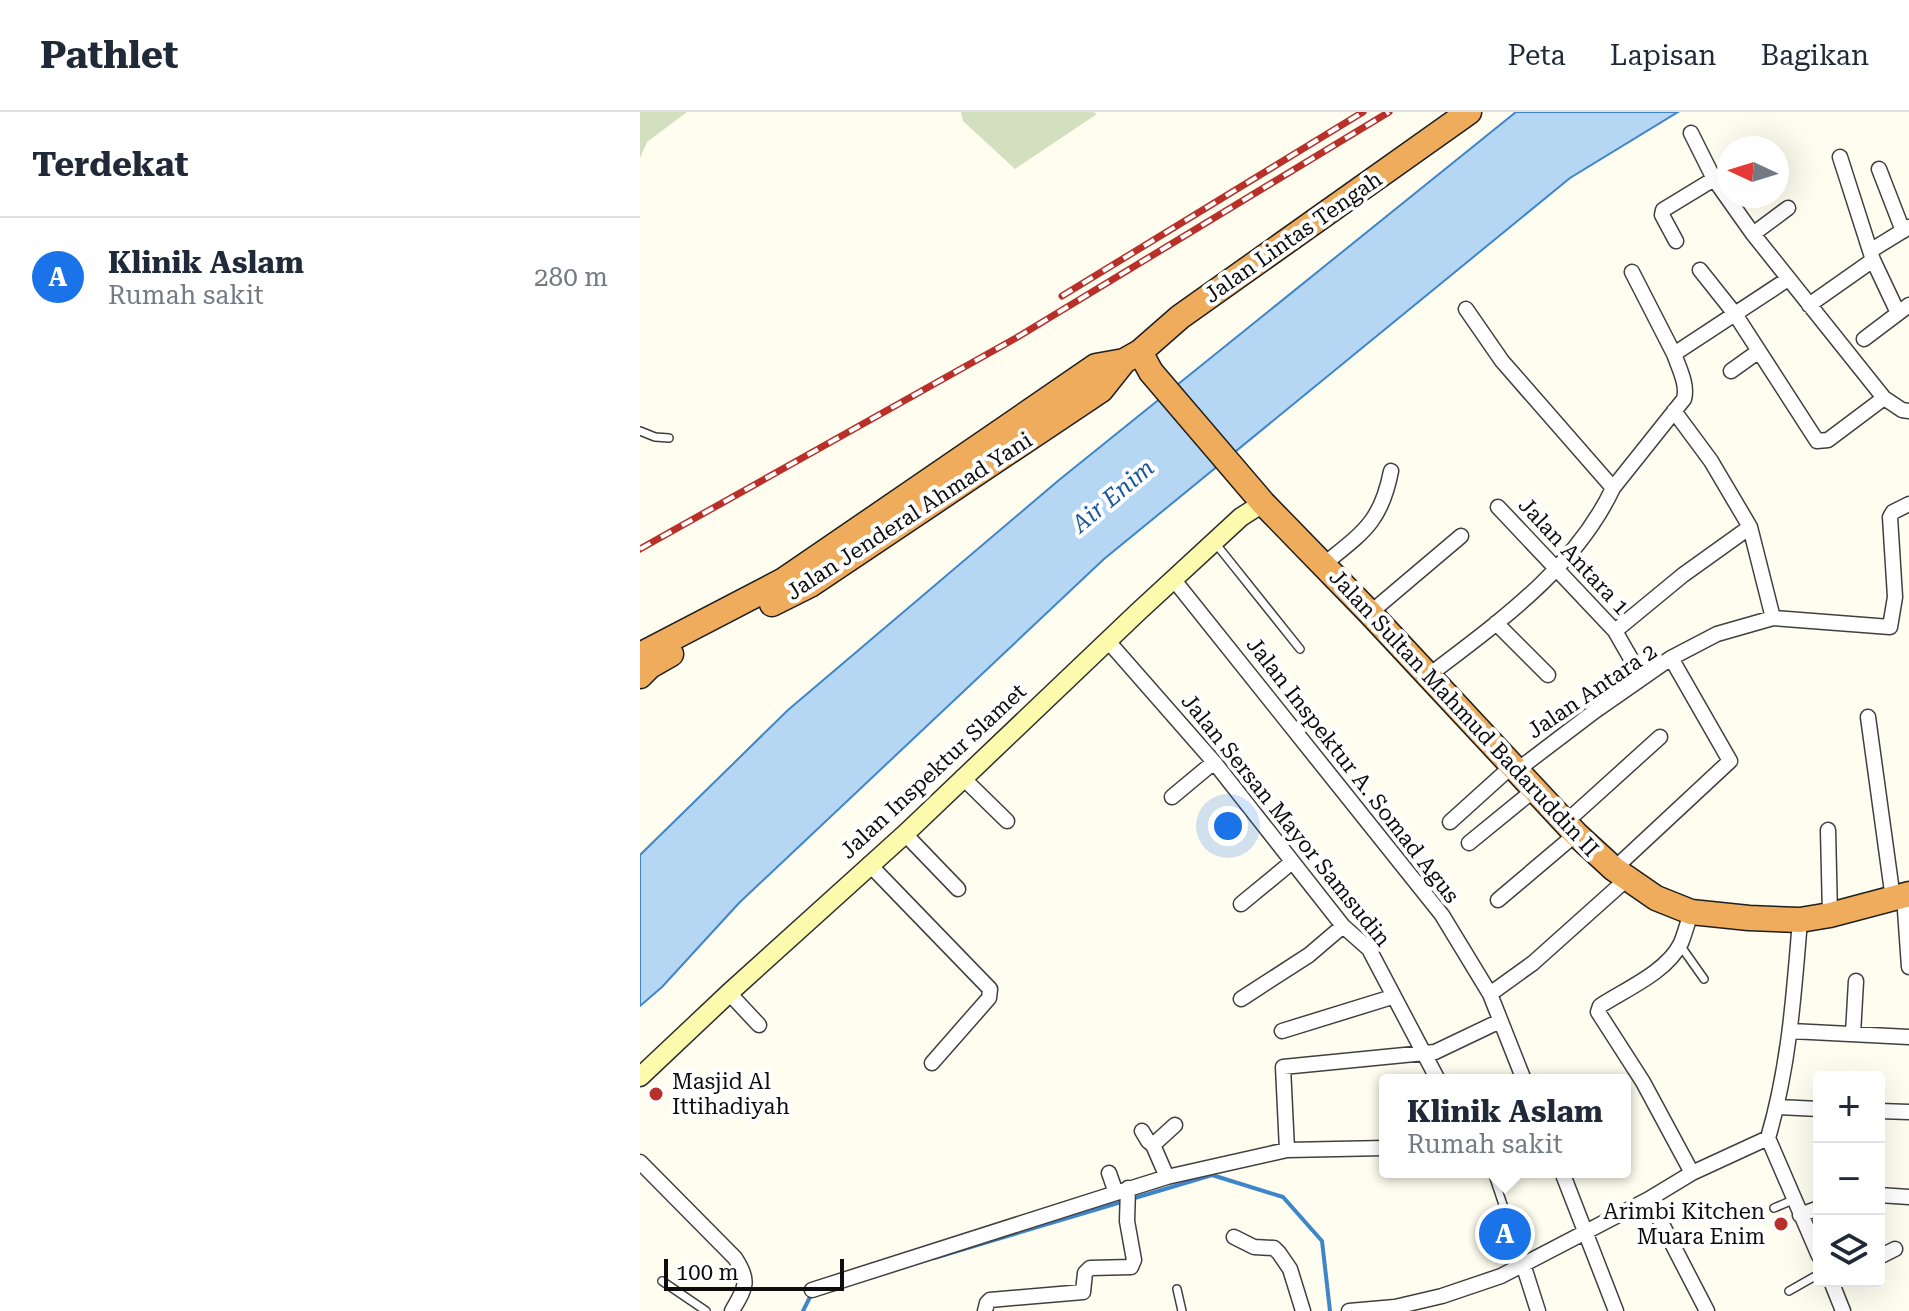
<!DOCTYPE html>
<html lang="id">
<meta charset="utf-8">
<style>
:root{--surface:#fff;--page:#f6f6f7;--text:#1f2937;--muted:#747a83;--line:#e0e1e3;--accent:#1a73e8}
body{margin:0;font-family:"Roboto Serif",serif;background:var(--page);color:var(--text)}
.controls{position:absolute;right:24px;bottom:24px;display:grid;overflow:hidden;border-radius:8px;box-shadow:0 8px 32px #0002}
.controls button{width:72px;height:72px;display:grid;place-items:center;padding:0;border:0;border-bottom:2px solid var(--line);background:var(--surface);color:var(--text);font:40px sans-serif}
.compass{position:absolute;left:1077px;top:24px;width:72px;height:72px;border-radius:50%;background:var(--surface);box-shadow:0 8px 32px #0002;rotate:274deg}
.scale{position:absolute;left:24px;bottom:20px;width:180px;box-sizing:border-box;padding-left:8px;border:4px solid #0d0d0d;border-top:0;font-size:22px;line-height:28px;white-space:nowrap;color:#0d0d0d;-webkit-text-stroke:6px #fff;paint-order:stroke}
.you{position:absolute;left:588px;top:714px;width:28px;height:28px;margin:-20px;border:6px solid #fff;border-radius:50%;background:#1a73e8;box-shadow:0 0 0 12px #1a73e833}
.badge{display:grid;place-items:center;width:52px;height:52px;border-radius:50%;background:var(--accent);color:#fff;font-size:26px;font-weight:700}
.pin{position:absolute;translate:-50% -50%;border:4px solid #fff;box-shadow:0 2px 8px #0006}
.popup{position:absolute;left:739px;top:962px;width:252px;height:104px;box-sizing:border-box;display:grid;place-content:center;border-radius:8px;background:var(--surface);filter:drop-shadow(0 2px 6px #0005);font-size:26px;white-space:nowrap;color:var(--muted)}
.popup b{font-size:30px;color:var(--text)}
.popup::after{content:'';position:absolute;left:50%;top:100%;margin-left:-16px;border:16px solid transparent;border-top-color:var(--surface)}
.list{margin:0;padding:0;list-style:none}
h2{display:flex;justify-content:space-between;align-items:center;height:104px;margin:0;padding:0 32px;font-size:34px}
h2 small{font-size:26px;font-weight:400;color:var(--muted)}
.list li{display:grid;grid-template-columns:52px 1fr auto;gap:24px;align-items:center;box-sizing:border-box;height:120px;padding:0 32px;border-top:2px solid var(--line)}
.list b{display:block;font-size:30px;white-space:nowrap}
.list p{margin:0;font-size:26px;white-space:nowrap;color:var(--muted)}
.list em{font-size:26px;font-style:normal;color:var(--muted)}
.icon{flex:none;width:44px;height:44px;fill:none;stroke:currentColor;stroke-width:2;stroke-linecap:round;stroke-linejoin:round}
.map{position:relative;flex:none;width:1269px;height:1199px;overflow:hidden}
header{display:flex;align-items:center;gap:48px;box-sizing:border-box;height:112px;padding:0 40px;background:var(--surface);border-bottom:2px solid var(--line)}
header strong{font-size:38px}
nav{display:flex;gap:44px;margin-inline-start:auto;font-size:28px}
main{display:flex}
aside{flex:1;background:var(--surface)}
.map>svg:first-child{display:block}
.cemetery{fill:#d3e0c0}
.water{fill:#b5d7f4;stroke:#3e85c9;stroke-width:2}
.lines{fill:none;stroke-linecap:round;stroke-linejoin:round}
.stream{stroke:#3e85c9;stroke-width:4}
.lane-casing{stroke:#404040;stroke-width:10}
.street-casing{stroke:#404040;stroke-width:17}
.secondary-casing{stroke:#2f2f2f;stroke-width:21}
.highway-casing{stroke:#1e1e1e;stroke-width:27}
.lane{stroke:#fff;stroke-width:7}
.street{stroke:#fff;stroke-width:14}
.secondary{stroke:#fcfaac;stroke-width:18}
.highway{stroke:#efac5c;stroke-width:24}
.rail-casing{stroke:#b9302a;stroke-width:7}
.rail{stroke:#fff;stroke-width:4;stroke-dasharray:12;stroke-linecap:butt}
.poi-dot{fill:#b9302a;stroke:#fff;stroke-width:3}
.labels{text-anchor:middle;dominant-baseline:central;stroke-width:8;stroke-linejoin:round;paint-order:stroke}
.street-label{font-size:22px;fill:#0d0d0d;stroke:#fff}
.poi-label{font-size:22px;fill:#0d0d0d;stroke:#fff;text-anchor:start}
.water-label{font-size:24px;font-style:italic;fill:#1b589b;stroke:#fff}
</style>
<header>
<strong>Pathlet</strong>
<nav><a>Peta</a><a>Lapisan</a><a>Bagikan</a></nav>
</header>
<main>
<aside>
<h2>Terdekat<small></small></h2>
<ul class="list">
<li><span class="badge">A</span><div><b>Klinik Aslam</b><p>Rumah sakit</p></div><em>280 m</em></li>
</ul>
</aside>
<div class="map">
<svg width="1269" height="1199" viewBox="0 0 1269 1199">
<rect width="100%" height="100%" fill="#fefdef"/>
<path class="cemetery" d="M 0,0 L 47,0 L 7,30 L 0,46 Z
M 321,0 L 453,0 L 457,2 L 375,57 L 323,9 Z"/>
<path class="water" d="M 876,0 L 1038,0 L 930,66 L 464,447 L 99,791 L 22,875 L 0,894 L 0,743 L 148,598 L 419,368 Z"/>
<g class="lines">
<path class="stream" d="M 294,1146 L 572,1063 L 643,1085 L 682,1129 L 690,1199
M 163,1199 L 171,1183"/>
<defs>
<path id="lane" d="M 0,319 L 15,325 L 29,326
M 576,432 L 660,537
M 1040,833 L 1064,867
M 852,1060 L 883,1152
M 1134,1096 L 1153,1088
M 22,1169 L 66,1199
M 537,1177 L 542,1199
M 1149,1179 L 1179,1162"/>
<path id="street" d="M 1051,21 L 1074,67 L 1113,122 L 1244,286 L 1262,298 L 1269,299
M 1200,45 L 1233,148 L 1258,201
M 1239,57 L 1263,119
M 1113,122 L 1148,96
M 1036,129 L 1022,103 L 1023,98 L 1074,67
M 1230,139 L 1269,115
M 1060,158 L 1095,202 L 1177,329 L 1188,328 L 1244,286
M 992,160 L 1034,242
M 1169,193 L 1233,148
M 826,197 L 862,249 L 973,376
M 1224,227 L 1269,193
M 1091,259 L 1119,239
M 1034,299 L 1071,349 L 1110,415 L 1133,506 L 1250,515 L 1255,485 L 1250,405 L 1253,400 L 1269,392
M 858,395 L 975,519 L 1002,566
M 683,453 C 722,421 741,411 751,359
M 534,468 L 802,803 L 850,882 L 884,968
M 730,501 L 821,424
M 856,511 L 908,563
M 975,519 L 1043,463 L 1110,415
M 467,528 L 574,650 L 703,814 L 729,837 L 798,968
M 1031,546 L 1077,522 L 1133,506
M 788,564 C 857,511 935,457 973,376 L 1044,287 C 1048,273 1039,256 1034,242 L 1148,167
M 1228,605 L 1253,787
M 876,659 L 955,599 L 1031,546 L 1090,649 L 974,757
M 322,665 L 367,709
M 532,685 L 574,650
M 810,710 L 872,654
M 926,710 L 1020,625
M 1188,718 L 1190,803
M 265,722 L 318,777
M 829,731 L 894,678
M 229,752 L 350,877 L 349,886 L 292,951
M 1264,784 L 1269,855
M 858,788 L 936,722
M 601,792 L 652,750
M 1051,800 C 1048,810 1045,821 1041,831 C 1027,860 986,877 960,894 L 958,900 L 1003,970 L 1052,1061
M 89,881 L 119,913
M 850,882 L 893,851 L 988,766
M 601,887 L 669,843 L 703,814
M 642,919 L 752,885
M 1151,919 L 1269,925
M 1213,922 L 1216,869
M 1137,995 L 1179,997
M 1239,999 L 1269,1000
M 502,1019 L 508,1029 L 513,1033 L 527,1065
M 1128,1026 L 1179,1144
M 513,1033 L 535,1013
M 647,1038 L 643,955 L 795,940 L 860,909
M 0,1050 L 95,1146 C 111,1170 105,1176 92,1199
M 922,1060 L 976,1199
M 469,1061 L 476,1081 L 527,1065 L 647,1038 L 745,1036
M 1239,1083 L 1269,1085
M 1009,1087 L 1067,1199
M 1160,1103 L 1179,1096
M 594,1125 L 614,1135 L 634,1136 L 639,1141 L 650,1157 L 663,1199
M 1239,1145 L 1255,1137
M 883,1152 L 898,1199
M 1191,1169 L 1203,1199
M 172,1178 L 476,1081
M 345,1199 L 347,1191 L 350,1188 L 443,1180 L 445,1161 L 450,1156 L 491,1155 L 494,1148 L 487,1109 L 488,1076
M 709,1199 L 755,1195 L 802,1184 L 861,1164 L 1009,1087 L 1052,1061 L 1128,1026 C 1149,955 1154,882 1160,808"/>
<path id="secondary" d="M 0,965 L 89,881 L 265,722 L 498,500 L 601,405 L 623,391"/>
<path id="highway" d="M 829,0 L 540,205 L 500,240 L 511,260 L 623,391 L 730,501 L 936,722 L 974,757 L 1016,786 L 1051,800 L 1109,806 L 1160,808 L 1190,803 L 1269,782
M 132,492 L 170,473 L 461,278 L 484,249
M 0,543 L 144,468 L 456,254 L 484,249 L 500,240
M 0,564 L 10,554 L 31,542"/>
</defs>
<use href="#lane" class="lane-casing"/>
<use href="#street" class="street-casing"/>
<use href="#secondary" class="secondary-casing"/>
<use href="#highway" class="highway-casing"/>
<use href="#lane" class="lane"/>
<use href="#street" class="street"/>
<use href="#secondary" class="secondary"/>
<use href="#highway" class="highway"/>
<defs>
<path id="rail" d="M 422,184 L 723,0
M 0,437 L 376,226 L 749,0"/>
</defs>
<use href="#rail" class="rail-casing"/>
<use href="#rail" class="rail"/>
</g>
<g class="poi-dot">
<circle cx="16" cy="982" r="8"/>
<circle cx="1141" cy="1112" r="8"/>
</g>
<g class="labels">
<g class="street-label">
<text transform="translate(653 125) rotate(-35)">Jalan Lintas Tengah</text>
<text transform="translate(269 404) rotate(-33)">Jalan Jenderal Ahmad Yani</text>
<text transform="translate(934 444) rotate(47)">Jalan Antara 1</text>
<text transform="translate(952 579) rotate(-34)">Jalan Antara 2</text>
<text transform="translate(824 601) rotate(47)">Jalan Sultan Mahmud Badaruddin II</text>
<text transform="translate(713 658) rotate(52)">Jalan Inspektur A. Somad Agus</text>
<text transform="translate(293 659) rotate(-43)">Jalan Inspektur Slamet</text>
<text transform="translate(646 708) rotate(51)">Jalan Sersan Mayor Samsudin</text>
</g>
<g class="poi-label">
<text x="32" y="969">Masjid Al<tspan x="32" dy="25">Ittihadiyah</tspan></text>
<text x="1125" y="1099" text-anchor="end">Arimbi Kitchen<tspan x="1125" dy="25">Muara Enim</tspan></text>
</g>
<g class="water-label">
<text transform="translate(473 384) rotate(-40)">Air Enim</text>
</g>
</g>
</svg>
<div class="controls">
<button>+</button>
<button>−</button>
<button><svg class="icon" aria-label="layers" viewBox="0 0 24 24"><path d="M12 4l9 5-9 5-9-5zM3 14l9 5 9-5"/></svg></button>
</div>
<svg class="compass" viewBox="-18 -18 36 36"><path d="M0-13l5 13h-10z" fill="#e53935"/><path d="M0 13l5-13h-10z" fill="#747a83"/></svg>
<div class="scale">100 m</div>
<div class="you"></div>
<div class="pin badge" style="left:865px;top:1122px">A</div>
<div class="popup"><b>Klinik Aslam</b>Rumah sakit</div>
</div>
</main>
